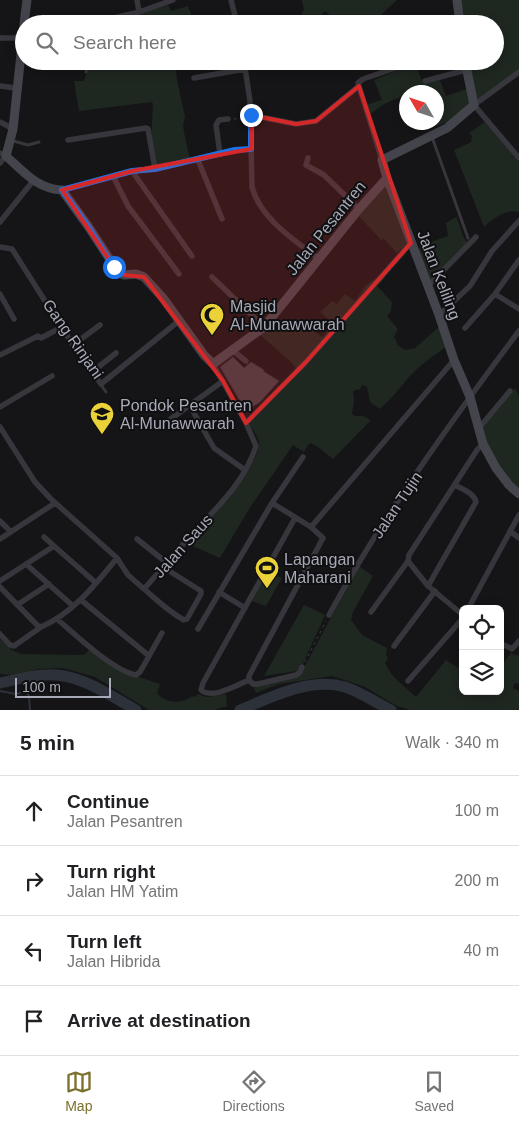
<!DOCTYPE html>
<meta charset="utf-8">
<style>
:root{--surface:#fff;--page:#f6f6f6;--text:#202124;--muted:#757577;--line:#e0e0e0;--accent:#7b712d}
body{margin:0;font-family:Arial,sans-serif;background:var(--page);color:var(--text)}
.controls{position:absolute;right:15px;bottom:15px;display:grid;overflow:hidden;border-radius:8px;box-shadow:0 2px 12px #0003}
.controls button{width:45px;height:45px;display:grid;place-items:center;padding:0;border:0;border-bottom:1px solid var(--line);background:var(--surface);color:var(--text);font:25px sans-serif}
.compass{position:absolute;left:399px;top:85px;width:45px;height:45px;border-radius:50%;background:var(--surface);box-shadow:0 2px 12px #0003;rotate:309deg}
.scale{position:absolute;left:15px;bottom:12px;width:96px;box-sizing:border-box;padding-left:5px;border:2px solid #a7a9b6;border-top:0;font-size:14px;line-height:18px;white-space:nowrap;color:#a7a9b6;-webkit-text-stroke:4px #101012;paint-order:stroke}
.stop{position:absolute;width:15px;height:15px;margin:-11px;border:4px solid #1a73e8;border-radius:50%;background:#fff}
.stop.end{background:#1a73e8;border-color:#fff;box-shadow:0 1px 5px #0008}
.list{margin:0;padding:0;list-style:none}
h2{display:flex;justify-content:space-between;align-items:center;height:65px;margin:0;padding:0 20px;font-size:21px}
h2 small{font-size:16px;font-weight:400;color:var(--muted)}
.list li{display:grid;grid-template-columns:32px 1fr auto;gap:15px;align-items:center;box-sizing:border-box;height:70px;padding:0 20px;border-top:1px solid var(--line)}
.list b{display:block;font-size:19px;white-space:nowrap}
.list p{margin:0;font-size:16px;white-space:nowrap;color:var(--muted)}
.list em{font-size:16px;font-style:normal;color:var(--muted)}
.icon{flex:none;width:28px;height:28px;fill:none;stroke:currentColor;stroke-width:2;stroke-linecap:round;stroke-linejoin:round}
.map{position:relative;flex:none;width:519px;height:710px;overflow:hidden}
.search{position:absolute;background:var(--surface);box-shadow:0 2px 12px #0003;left:15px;right:15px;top:15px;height:55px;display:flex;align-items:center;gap:12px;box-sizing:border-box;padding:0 18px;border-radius:28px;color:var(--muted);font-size:19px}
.sheet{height:345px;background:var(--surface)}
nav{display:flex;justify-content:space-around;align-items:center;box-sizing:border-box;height:70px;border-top:1px solid var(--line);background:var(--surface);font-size:14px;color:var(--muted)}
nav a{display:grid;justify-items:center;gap:2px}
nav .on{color:var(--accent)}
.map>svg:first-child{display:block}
.green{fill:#1f2721}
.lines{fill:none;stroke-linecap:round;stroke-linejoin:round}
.stream{stroke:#2c313a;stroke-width:2}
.river{stroke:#2c313a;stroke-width:11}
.building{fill:#403f44;stroke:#302f33}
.path{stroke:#3c3d43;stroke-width:1;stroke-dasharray:2.5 4;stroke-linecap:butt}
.lane{stroke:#36363c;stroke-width:3}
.street{stroke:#36363c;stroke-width:5.5}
.secondary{stroke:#44454c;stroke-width:9}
.route{stroke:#1a73e8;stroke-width:6}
.marked{fill:#d62828;fill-opacity:0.2;stroke:#d62828;stroke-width:4;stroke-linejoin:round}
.labels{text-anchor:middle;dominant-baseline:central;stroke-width:4;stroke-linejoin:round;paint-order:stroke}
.street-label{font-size:16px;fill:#a7a9b6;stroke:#101012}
.poi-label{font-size:16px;fill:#a7a9b6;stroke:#101012;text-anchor:start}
</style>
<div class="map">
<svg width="519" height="710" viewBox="0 0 519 710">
<rect width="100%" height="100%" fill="#151517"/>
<path class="green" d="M 302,0 L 397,0 L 382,14 L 384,24 L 340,24 L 325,11 L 313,24 L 305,24 L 302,14 L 304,9 Z
M 458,0 L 519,0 L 519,70 L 480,99 L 475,97 L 467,61 L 495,61 L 495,24 L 461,24 Z
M 168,5 L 171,11 L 188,6 L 192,17 L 176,24 L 101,24 Z
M 90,61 L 175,61 L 177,80 L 185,117 L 183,125 L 184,132 L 190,160 L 156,168 L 151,141 L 153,104 L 152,102 L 79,111 L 74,81 L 84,81 Z
M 415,63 L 423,83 L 440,80 L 446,96 L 467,89 L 472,104 L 451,121 L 437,126 L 436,92 L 406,92 L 406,96 L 403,96 L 384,104 L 369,115 L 366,105 L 382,100 L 374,80 Z
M 485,122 L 519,162 L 519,212 C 508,208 492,219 484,227 L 454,150 L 471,142 L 472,136 L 469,133 Z
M 385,184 L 409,242 L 397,253 L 384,239 L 381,240 L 357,214 Z
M 456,217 C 461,226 461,235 467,242 L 466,245 L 428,283 L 417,251 L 422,245 L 448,236 L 446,223 Z
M 380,275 L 385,278 L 377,286 L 392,302 L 391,311 L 387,316 L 398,329 L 394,337 L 398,345 L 405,350 L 415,348 L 439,327 L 446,347 C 433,356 420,365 409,377 C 400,388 391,399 380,409 L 370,402 L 367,387 L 362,385 L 360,389 L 353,391 L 354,400 L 352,414 L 355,416 L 363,416 L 369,419 L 370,421 L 333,459 L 318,447 L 311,443 L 308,445 L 304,452 L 293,445 L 249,509 L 220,558 L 188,544 C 204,528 260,465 259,444 C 259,437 252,429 249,423 L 299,372 L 292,363 L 259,334 L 269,324 L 282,330 L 291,327 L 298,318 L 322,337 L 334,324 L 320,312 L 332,301 L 337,304 L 345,294 L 355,301 L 365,286 Z
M 515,388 L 519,396 L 519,491 L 493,459 L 481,429 Z
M 359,566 L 373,576 L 353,612 L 351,620 L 362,635 L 387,648 L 386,655 L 388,658 L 385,663 C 391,677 404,686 416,697 L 446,660 L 463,671 L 463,691 L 500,691 L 500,663 L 504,662 L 511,653 L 519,656 L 519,684 L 515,683 L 513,688 L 519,691 L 519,710 L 410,710 L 397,706 L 363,686 L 332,676 L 279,684 L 256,693 L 253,686 L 301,673 Z
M 267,573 L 282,578 L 266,606 L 252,601 Z
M 304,605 L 325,615 L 303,664 L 297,671 L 264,676 Z
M 0,639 L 12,650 L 21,654 L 84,655 L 91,648 L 128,675 L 139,677 L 160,684 L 157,693 C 166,704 182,704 192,696 L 196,697 L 197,694 L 207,697 L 226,694 L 227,707 L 222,707 L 215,710 L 149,710 L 95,677 L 63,668 L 38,669 L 11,675 L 0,674 Z"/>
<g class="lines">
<path class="stream" d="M 0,691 L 16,694 L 26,692 L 29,696 L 30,710"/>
<path class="river" d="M 0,683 C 15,680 31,675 46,675 C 79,673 108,694 136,710
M 240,710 C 272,697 310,677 345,687 C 361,692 376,703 391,710"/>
</g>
<path class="building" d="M 233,357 L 244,368 L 251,362 L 264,370 L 263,371 L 279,381 L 260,402 L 246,411 L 220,367 Z"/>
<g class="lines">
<path class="path" d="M 234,119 L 245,118
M 305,662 L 326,621"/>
<path class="lane" d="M 86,72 L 88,61
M 432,137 L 468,238
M 10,140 L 28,145 L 39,142
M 101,385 L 106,392"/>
<path class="street" d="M 137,0 L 139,12
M 231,0 L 237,24
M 387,20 L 387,24
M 89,24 L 139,12 L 173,0
M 269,24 L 287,18 L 290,20 L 292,24
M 0,38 L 14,38 L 24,34
M 244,61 L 250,101 L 252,187 C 260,218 294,240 319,259
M 519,72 L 474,105 L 519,158
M 194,78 L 245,69
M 425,81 L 466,70
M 0,86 L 16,88
M 251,115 L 296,124 L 316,121 L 359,86
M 0,122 L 13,129
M 68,140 L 146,128 L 148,129 L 155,169
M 0,153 L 6,156 L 0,163
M 220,154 L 216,125 L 219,120 L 228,119
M 308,158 L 306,165 L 324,175 L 359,209
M 198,160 L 222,219
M 382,160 L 358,83 L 363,79 L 407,64
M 132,171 L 192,256
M 113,176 L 128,206 L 179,274
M 62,190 L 132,171 L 155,169 L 235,150 L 251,149
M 0,222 L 33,181
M 0,247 L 12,249 L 73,345 L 101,384 L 180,320
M 212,277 L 264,327
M 428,286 L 476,237
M 0,294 L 14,319
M 495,294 L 519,309
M 439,315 L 470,286 L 492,251 L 519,221
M 465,328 L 495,294 L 519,260
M 73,345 L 100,325
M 232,350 L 246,361
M 0,355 L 38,336 L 41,338 L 62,327
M 92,372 L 116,353
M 190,406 L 214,448 L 245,470
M 0,407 L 52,376
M 168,421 L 223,381
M 246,423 L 306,362 L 411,243
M 0,427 L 35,482 L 51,499 L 117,558 L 128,575 L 144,589 C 159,572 173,555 188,539 C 214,510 244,484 256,446 L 246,423 L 213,364
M 479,428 L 510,391
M 0,521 L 11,532
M 311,527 L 454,360
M 510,531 L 519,538
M 44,537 L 54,546
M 0,539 L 55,503
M 137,539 L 167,563
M 26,564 L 73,606
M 0,581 L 54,546 L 96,583
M 428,586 L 476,502 C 474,493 462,489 455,485
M 0,587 L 37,625 L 41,627 C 73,613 95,585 117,558
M 144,589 C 157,600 169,612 184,620 L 187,619 L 201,594 L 201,591 L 163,567
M 219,592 L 245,608
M 81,600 L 148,655
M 17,605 L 49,584
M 468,609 L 519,515
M 371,612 L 408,561
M 329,615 C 382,517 452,420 519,331
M 463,615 L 428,586 L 408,561 L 409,555 L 477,450 L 483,444
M 57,619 C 76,635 112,670 136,675 L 140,672 L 162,633
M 198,629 L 272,503 L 303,457
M 0,634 L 10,645 L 14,646 L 41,627
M 500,643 L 512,649 L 519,641
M 394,646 L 435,591
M 249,680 C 237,685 212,700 201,690 L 203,683 L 295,518
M 249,680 L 249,676 L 323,538 L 311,527 L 272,503
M 249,680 L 253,684 L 258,684 L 296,675 L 300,672 L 302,667
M 408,681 L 463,618"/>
<path class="secondary" d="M 457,0 L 460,24
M 24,24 L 27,0
M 24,26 L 13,129 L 6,156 C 23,171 37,189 62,190 L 88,226 L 118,272 L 124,275 L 136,274 L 144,277 L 163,298 L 204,355 L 213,364 L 264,327 L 359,209 L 387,178
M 465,61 L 474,105 L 447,128 L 382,160 L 387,178 L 439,315 L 454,360 L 470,397 L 483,444 L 496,468 L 509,485 L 519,494"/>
</g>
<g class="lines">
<path class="route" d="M 114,267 L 88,226 L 62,190 L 132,171 L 155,169 L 235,150 L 251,149 L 251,115"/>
</g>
<path class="marked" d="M 359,86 L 411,243 L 306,362 L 246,423 L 223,381 L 144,277 L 124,275 L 114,267 L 62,190 L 132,171 L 251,149 L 251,115 L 296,124 L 316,121 Z"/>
<defs>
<symbol id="mosque-pin" viewBox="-11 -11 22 30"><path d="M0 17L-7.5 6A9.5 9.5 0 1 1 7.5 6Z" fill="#ebd239" stroke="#101012"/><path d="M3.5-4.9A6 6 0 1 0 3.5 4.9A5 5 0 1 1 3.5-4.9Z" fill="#111"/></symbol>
<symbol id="school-pin" viewBox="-11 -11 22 30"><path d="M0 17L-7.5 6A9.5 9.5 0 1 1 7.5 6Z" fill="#ebd239" stroke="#101012"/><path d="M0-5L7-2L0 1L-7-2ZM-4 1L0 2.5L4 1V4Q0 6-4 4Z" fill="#111"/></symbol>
<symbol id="stadium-pin" viewBox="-11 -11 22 30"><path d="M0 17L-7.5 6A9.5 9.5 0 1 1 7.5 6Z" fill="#ebd239" stroke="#101012"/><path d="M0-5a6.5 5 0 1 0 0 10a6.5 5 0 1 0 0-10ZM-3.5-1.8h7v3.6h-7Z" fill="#111"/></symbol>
</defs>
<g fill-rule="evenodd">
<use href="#mosque-pin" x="198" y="301" width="28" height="38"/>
<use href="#school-pin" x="88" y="400" width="28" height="38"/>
<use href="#stadium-pin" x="253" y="554" width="28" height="38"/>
</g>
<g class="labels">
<g class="street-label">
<text transform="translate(326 228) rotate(-51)">Jalan Pesantren</text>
<text transform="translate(439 275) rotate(69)">Jalan Keliling</text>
<text transform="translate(73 339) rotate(55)">Gang Rinjani</text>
<text transform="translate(397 505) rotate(-56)">Jalan Tujin</text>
<text transform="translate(183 546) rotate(-48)">Jalan Saus</text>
</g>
<g class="poi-label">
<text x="230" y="306">Masjid<tspan x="230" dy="18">Al-Munawwarah</tspan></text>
<text x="120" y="405">Pondok Pesantren<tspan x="120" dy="18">Al-Munawwarah</tspan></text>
<text x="284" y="559">Lapangan<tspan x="284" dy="18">Maharani</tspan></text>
</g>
</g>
</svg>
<div class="controls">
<button><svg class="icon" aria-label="locate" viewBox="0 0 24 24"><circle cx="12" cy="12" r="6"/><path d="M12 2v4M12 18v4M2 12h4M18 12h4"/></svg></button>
<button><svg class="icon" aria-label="layers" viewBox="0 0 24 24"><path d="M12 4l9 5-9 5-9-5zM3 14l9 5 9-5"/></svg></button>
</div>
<svg class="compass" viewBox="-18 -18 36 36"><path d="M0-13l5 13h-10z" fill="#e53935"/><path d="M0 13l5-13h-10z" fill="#757577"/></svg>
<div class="scale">100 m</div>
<div class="stop" style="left:114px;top:267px"></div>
<div class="stop end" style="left:251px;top:115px"></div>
<div class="search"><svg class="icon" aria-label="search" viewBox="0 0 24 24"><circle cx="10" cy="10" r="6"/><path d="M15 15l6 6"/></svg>Search here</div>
</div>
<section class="sheet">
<h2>5 min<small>Walk · 340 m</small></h2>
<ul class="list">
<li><svg class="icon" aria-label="ahead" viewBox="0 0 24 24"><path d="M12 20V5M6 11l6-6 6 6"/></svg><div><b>Continue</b><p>Jalan Pesantren</p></div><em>100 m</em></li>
<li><svg class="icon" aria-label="right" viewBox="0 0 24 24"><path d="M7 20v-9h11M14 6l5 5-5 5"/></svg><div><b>Turn right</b><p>Jalan HM Yatim</p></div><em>200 m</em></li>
<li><svg class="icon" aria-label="left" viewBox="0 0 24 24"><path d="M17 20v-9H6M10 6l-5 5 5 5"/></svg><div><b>Turn left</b><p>Jalan Hibrida</p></div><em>40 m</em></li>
<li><svg class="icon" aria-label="arrive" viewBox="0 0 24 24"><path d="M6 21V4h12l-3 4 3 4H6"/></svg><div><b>Arrive at destination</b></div></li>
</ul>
</section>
<nav>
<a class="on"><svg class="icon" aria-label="map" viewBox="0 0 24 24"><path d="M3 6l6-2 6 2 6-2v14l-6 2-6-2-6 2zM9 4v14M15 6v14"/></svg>Map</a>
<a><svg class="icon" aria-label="directions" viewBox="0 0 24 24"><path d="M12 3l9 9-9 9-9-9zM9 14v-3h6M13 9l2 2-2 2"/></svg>Directions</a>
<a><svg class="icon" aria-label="saved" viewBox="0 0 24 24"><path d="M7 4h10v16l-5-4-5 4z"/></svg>Saved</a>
</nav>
